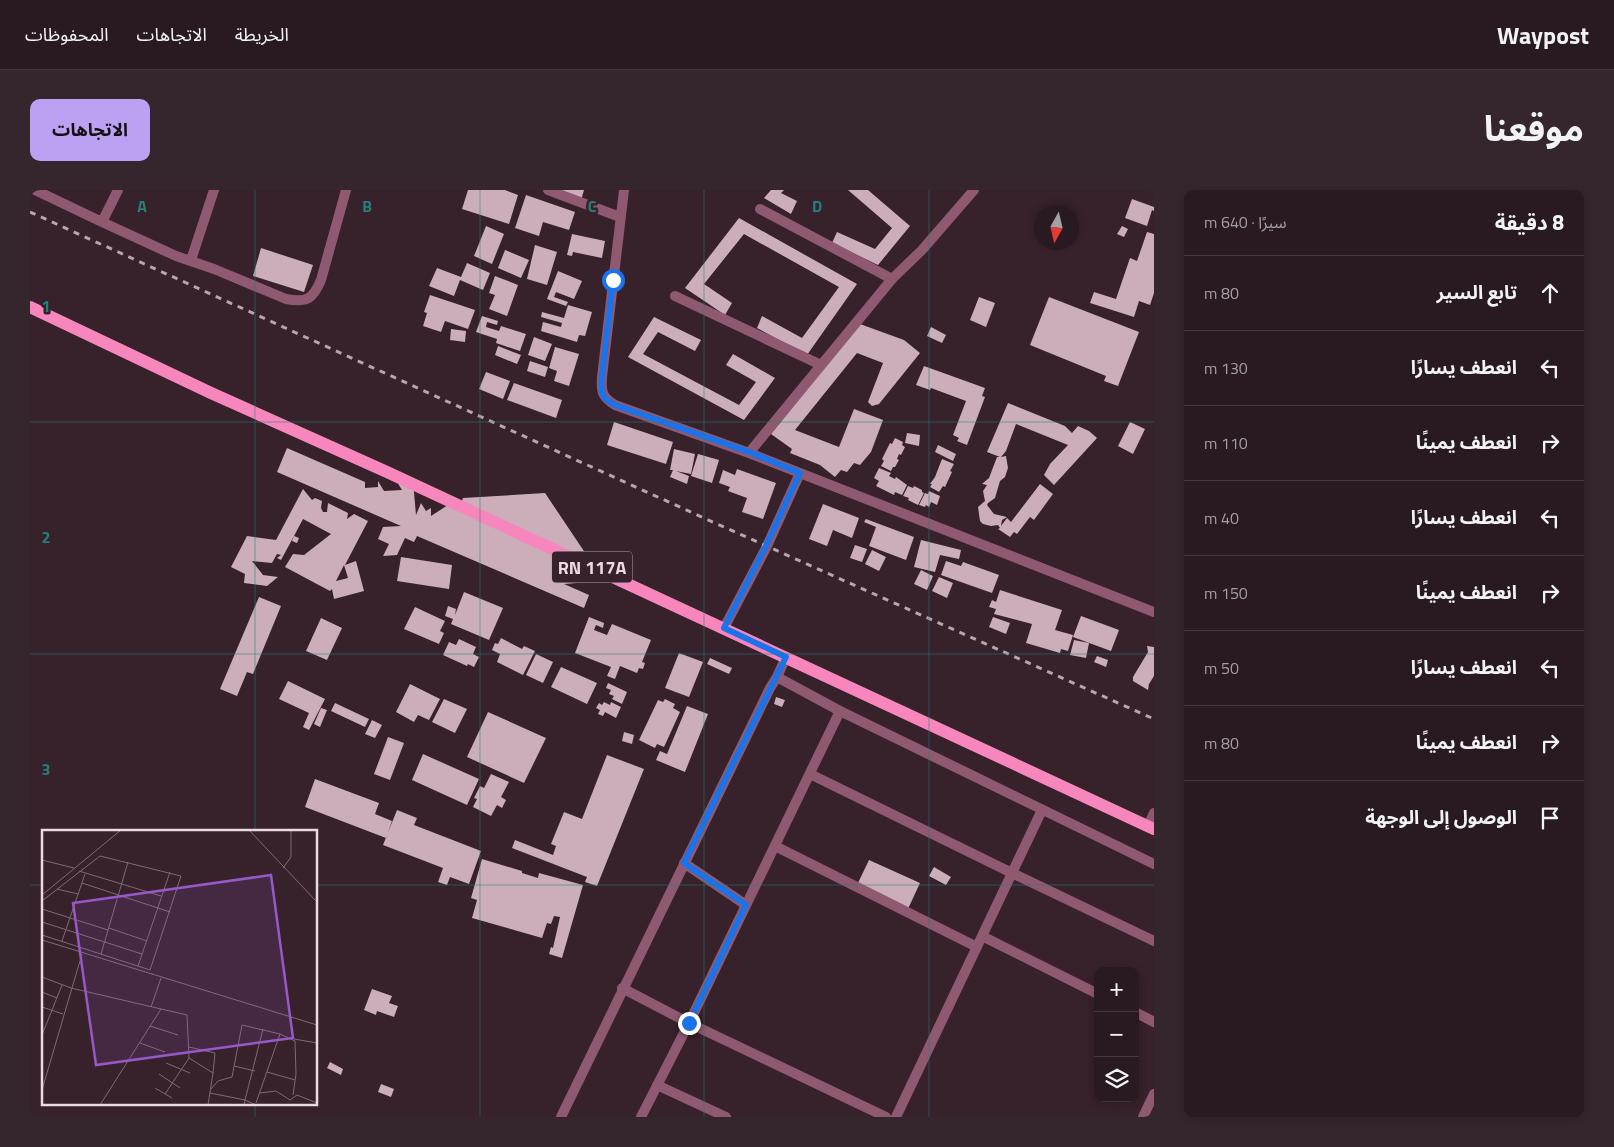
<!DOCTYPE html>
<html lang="ar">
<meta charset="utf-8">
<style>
:root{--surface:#291920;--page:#35262d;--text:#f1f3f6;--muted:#a5a0a5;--line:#45383e;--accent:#bca0f2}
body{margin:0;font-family:"Titillium Web","Noto Sans Arabic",sans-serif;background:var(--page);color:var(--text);direction:rtl}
.controls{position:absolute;right:15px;bottom:15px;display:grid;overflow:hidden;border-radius:10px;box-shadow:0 2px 8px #0003}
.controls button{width:45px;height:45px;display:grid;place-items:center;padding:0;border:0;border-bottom:1px solid var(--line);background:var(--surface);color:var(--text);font:25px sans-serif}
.compass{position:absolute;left:1004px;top:15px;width:45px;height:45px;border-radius:50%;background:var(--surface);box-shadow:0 2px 8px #0003;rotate:188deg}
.stop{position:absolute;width:15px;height:15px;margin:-11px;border:4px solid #1a73e8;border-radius:50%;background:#fff}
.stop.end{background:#1a73e8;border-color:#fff;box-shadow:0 1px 5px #0008}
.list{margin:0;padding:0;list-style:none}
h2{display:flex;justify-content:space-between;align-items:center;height:65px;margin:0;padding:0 20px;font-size:21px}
h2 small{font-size:16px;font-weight:400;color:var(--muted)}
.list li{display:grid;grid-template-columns:32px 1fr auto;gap:15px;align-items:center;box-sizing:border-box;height:75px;padding:0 20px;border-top:1px solid var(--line)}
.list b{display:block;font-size:19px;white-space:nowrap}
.list em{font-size:16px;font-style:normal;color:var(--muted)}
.icon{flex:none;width:28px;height:28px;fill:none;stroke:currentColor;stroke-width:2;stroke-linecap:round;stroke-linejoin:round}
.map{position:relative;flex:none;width:1124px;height:927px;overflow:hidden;direction:ltr;border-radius:10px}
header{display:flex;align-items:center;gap:30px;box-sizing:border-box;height:70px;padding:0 25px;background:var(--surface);border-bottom:1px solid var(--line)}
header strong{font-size:24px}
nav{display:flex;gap:28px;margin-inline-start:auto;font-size:18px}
.intro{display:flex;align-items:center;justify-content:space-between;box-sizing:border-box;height:120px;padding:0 30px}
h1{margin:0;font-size:35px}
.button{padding:12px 22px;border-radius:10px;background:var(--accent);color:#111;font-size:18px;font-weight:700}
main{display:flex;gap:30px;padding:0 30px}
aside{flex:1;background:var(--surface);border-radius:10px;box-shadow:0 2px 8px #0003}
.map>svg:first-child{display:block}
.building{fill:#ccaebb;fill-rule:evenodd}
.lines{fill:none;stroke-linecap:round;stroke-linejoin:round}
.minor{stroke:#905972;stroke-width:10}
.primary{stroke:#f786bd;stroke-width:12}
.rail{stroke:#b7a5ad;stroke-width:3;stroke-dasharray:6 6;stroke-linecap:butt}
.route{stroke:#1a73e8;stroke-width:6}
.grid{fill:none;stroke:#25807a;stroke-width:1;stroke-opacity:0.55}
.labels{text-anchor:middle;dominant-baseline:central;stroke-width:5;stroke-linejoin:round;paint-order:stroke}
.shield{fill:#37212b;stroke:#b4a2aa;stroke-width:1}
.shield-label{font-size:18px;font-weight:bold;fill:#eadae1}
.inset-road{fill:none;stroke:#7f6b74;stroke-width:1}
.view{fill:#9758c8;fill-opacity:0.15;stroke:#9758c8;stroke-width:2.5}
.inset-edge{fill:none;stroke:#eadae1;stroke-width:2.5}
.grid-label{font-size:16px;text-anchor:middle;font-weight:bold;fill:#25807a;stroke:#37212b;stroke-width:5;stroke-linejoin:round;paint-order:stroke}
</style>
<header>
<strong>Waypost</strong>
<nav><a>الخريطة</a><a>الاتجاهات</a><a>المحفوظات</a></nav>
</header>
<div class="intro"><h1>موقعنا</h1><a class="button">الاتجاهات</a></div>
<main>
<aside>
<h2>8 دقيقة<small>سيرًا · 640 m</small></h2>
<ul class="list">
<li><svg class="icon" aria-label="ahead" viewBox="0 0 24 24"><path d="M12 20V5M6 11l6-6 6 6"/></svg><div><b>تابع السير</b></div><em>80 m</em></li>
<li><svg class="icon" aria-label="left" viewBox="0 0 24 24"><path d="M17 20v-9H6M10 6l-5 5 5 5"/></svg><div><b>انعطف يسارًا</b></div><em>130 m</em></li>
<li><svg class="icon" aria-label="right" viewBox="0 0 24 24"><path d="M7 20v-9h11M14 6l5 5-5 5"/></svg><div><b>انعطف يمينًا</b></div><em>110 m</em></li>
<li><svg class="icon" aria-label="left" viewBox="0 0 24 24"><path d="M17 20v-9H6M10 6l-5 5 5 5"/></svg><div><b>انعطف يسارًا</b></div><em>40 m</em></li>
<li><svg class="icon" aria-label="right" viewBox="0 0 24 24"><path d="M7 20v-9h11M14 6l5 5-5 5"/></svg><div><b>انعطف يمينًا</b></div><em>150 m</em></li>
<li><svg class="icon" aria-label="left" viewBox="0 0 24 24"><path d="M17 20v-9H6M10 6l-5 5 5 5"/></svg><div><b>انعطف يسارًا</b></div><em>50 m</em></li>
<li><svg class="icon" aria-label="right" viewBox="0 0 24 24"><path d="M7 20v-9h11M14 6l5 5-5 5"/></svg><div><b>انعطف يمينًا</b></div><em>80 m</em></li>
<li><svg class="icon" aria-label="arrive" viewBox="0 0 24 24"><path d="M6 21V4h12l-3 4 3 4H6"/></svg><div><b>الوصول إلى الوجهة</b></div></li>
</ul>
</aside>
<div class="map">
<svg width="1124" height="927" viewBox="0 0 1124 927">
<rect width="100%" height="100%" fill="#37212b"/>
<path class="building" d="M 438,0 L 475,0 L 488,5 L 479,34 L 432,19 Z
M 515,0 L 554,0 L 550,14 Z
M 741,0 L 754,0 L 751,3 L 767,11 L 761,24 L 734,8 Z
M 818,0 L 838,0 L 880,36 L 848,75 L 802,53 L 807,42 L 845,59 L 862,38 Z
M 496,5 L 545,22 L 539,40 L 513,32 L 509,46 L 485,38 Z
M 1102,9 L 1124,17 L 1124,21 L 1122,20 L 1117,36 L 1095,28 Z
M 709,28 L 827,94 L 777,165 L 727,138 L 732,126 L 772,148 L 809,97 L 714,44 L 674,94 L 702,113 L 695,125 L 655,98 Z
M 456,36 L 474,44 L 462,74 L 444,66 Z
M 1092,36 L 1098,39 L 1094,47 L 1087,44 Z
M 1117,42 L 1124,44 L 1124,103 L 1120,115 L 1109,111 L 1104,127 L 1060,113 L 1064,102 L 1086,109 L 1100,68 L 1107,71 Z
M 542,44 L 575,51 L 572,68 L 543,62 L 542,66 L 537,65 Z
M 505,55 L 527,62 L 517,95 L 497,89 Z
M 231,58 L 283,75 L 274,102 L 223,86 Z
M 475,60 L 499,70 L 491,88 L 468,78 Z
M 437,73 L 460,83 L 453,100 L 430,90 L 424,106 L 399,96 L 407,78 L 431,87 Z
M 528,81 L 552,91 L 544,109 L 526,102 L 524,107 L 538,112 L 536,116 L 517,109 Z
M 465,86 L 488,95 L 477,126 L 459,119 L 465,105 L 459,103 Z
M 400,105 L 445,120 L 438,139 L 415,131 L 411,142 L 393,136 L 397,123 L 394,122 Z
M 949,107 L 965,113 L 956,137 L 940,130 Z
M 1019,107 L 1109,142 L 1088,196 L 1074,191 L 1076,186 L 1000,155 Z
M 538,115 L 562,122 L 555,146 L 549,145 L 547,152 L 511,141 L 513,132 L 531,137 L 532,133 L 511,127 L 512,122 L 534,128 Z
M 452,126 L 468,131 L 467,135 L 457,132 L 456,137 L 469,141 L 471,136 L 496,144 L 490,161 L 466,153 L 467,149 L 446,142 Z
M 624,127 L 671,150 L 665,161 L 628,142 L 613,164 L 709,215 L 726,192 L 696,175 L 703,164 L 745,188 L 714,230 L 598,167 Z
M 830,134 L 874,150 L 890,163 L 849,214 L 842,216 L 838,212 L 853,173 L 827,163 L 765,240 L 809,257 L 824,219 L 853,230 L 841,262 L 830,275 L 824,273 L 817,282 L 811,280 L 805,287 L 790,275 L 760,263 L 762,259 L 741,244 Z
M 901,137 L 916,145 L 912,153 L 897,146 Z
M 421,139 L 436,141 L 435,152 L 420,150 Z
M 504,147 L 522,154 L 515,171 L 498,165 Z
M 468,156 L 491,165 L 487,174 L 465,165 Z
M 525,157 L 549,164 L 539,196 L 524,191 L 527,181 L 519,178 Z
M 500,171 L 518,177 L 515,187 L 497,181 Z
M 894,176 L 955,198 L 952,206 L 955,207 L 937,255 L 927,251 L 929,248 L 923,245 L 936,211 L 901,198 L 900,200 L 886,195 Z
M 456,182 L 480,191 L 473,209 L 449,199 Z
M 484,193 L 532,210 L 526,228 L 477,210 Z
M 978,213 L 1035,236 L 1042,243 L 1048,236 L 1059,241 L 1067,248 L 1024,295 L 1014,285 L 1020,274 L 1038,255 L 986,234 L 976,261 L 971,267 L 976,266 L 978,278 L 975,287 L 970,291 L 965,308 L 958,313 L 957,315 L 964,324 L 977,327 L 972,330 L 971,336 L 977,328 L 981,332 L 1010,294 L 1023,304 L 1004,330 L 1000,327 L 987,344 L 984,342 L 980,347 L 968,339 L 970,338 L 968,335 L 961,336 L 953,334 L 950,331 L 948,317 L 955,311 L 953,301 L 957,295 L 952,294 L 959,288 L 967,267 L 970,267 L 957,262 Z
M 584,232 L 643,252 L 636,274 L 577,255 Z
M 1100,232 L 1115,239 L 1103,264 L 1088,256 Z
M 877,243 L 890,245 L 889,256 L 875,253 Z
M 865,248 L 873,252 L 872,255 L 875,257 L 871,265 L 869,264 L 867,269 L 869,270 L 865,277 L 863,277 L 861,281 L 851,276 L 854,271 L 852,269 L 860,253 L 862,254 Z
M 908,255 L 926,264 L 923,271 L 905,262 Z
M 257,258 L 335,292 L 335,298 L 348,297 L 348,291 L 354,301 L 372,300 L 367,292 L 383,291 L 386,325 L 391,313 L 396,321 L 401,318 L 401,326 L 421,313 L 430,316 L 433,308 L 515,303 L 574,391 L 534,394 L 559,405 L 554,418 L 387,346 L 384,352 L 375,348 L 367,365 L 353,366 L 359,354 L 348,349 L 353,337 L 371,336 L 247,282 Z
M 644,259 L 665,264 L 661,284 L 646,281 L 659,286 L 657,294 L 640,287 L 643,280 L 640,280 Z
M 668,264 L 689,270 L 682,293 L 661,286 Z
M 912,269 L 924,274 L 920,281 L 922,282 L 915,297 L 913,296 L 909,302 L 900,297 L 902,294 L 900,294 L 905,287 Z
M 849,278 L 861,283 L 859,286 L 865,289 L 866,287 L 877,295 L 872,305 L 865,302 L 864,305 L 846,296 L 849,291 L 844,288 Z
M 707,279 L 746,293 L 733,329 L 712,322 L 717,308 L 698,301 L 700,297 L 689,293 L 693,280 L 705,285 Z
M 878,296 L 883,298 L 884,296 L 892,300 L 892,302 L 894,303 L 888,315 L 878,310 L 879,308 L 873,306 Z
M 273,299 L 282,310 L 285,308 L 292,311 L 291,318 L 293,322 L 297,322 L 298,313 L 318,323 L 317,329 L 324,324 L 338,331 L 315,375 L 326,371 L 334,401 L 304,409 L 302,399 L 300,401 L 255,377 L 263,364 L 274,365 L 301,344 L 273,329 L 264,346 L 269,348 L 267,353 L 262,351 L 264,346 L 251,370 L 247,368 L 251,365 L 247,364 L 242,373 L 222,371 L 233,385 L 248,387 L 237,396 L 214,393 L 215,384 L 201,377 L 217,346 L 246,350 ZM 314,375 L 318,388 L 306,391 Z
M 899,301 L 910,306 L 907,315 L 901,312 L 899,317 L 896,315 L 895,317 L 889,315 L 895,303 L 898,304 Z
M 793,314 L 829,328 L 822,348 L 803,340 L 797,356 L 779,349 Z
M 836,329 L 884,347 L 876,370 L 839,356 L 846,337 L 834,332 Z
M 891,350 L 931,360 L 929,369 L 910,365 L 905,382 L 884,377 Z
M 825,355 L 837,359 L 832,372 L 820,368 Z
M 842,360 L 856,367 L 849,381 L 835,374 Z
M 371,367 L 422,375 L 419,399 L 367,391 Z
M 916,371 L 931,376 L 933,372 L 969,385 L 962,403 L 911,385 Z
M 891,380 L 903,386 L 897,400 L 884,394 Z
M 909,387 L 923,393 L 917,408 L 902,401 Z
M 970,400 L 1032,420 L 1025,440 L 1043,445 L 1038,461 L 1031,459 L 1030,463 L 996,453 L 1002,434 L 964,424 L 966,419 L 959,417 L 962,410 L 966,412 Z
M 434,402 L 473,418 L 459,450 L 421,434 L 423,429 L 415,426 L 418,416 L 426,419 L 425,425 Z
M 229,407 L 251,416 L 223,484 L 217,482 L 207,506 L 190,499 Z
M 385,417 L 415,431 L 410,441 L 414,443 L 409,454 L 374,439 Z
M 1051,426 L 1089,440 L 1081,461 L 1043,447 Z
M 559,427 L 574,433 L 573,438 L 566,435 L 564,440 L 577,445 L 582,434 L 621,450 L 612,472 L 615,473 L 613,479 L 609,478 L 607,483 L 590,476 L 585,489 L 577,486 L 581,477 L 545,463 Z
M 963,427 L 980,433 L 976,444 L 959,437 Z
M 291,428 L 312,438 L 297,470 L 276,461 Z
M 471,448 L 492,459 L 494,456 L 505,461 L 493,485 L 467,472 L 470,464 L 462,460 L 465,453 L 468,454 Z
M 429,449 L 446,457 L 443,464 L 449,467 L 444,477 L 438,474 L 437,476 L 413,465 L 419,452 L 426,455 Z
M 1044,450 L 1059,453 L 1056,468 L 1040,465 Z
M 1117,456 L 1124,457 L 1124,486 L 1119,494 L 1118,500 L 1103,491 L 1103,487 L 1118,462 Z
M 649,463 L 673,472 L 659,507 L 635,498 Z
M 506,464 L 523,472 L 513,493 L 496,485 Z
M 1067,466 L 1078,470 L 1076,477 L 1064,472 Z
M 680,468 L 702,478 L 699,484 L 677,474 Z
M 531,477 L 567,493 L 557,514 L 521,497 Z
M 258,491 L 295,509 L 279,540 L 273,537 L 279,523 L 249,509 Z
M 578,493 L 597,502 L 592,514 L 582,509 L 584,506 L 579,504 L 581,500 L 576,498 Z
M 380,494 L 410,509 L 399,530 L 388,525 L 384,532 L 366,522 Z
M 746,507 L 755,510 L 752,517 L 744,514 Z
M 414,509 L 437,519 L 425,543 L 402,532 Z
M 635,509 L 645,514 L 643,518 L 650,522 L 634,557 L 627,554 L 625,558 L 609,550 L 628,510 L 633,512 Z
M 574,512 L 580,515 L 581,512 L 591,517 L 586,528 L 575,522 L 573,526 L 568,524 L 570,520 L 566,518 L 569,513 L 572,515 Z
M 305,513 L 339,529 L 335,537 L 301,521 Z
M 657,516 L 678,524 L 655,582 L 626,570 L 630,561 L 637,564 Z
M 291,518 L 297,520 L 290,537 L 284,534 Z
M 458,522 L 516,548 L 494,593 L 437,567 Z
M 342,530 L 352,535 L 345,548 L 335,544 Z
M 594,542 L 604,545 L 602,554 L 592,551 Z
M 358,547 L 374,553 L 360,590 L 344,584 Z
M 393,564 L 449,589 L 437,615 L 382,590 Z
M 577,565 L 614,579 L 567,696 L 555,692 L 557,687 L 482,658 L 485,650 L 523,665 L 526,656 L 521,654 L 534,622 L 552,629 Z
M 461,584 L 479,592 L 471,607 L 476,610 L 472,618 L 467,615 L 461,626 L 443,617 L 447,609 L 444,608 L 450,596 L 454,598 Z
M 285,589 L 349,613 L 345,624 L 362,631 L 356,648 L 275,617 Z
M 367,620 L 387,628 L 384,635 L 451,661 L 439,694 L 420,687 L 417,695 L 408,692 L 413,678 L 353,655 Z
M 452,669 L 492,681 L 492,683 L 508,688 L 509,683 L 553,695 L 532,768 L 519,764 L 521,757 L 523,758 L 530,727 L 524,726 L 521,734 L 517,733 L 512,748 L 442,728 L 447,710 L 441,708 Z
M 839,670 L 890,693 L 877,721 L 827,695 Z
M 904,677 L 921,687 L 916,695 L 899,686 Z
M 342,799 L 362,806 L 359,813 L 368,816 L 364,827 L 347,821 L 346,825 L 334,820 Z
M 300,872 L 313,879 L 311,885 L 297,878 Z
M 351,894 L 364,899 L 361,907 L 348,902 Z"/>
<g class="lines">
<path class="minor" d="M 5,0 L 72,32
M 88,0 L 72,32 L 146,66 L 184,79 L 256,109 C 277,113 283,109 291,90 L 316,0
M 518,0 L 590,27
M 594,0 L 572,187 C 571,202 572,207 585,215 L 719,263 L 1124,422
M 730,19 L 862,89
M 161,70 L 184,0
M 645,106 L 791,175
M 719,263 L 862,89 L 892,60 L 944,0
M 694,438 L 737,356 L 770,283
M 747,487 L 756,467
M 780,584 L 982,683 L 1124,751
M 1118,636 L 1124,623
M 745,656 L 947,757
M 654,673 L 716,715
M 952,746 L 1068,804
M 592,798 L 659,833 L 856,927
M 1105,822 L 1124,832
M 627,895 L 696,927
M 531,927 L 740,498 L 747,487 L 810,521 L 1124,674
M 611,927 L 659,833 L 810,521
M 866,927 L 1012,620
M 1113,927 L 1124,904"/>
<path class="primary" d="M 0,117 L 181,203 L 357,282 L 1124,639"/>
<path class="rail" d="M 0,22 L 685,333 L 1124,529"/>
</g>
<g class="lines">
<path class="route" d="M 583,90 L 572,187 C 571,203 570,207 585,215 L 719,262 L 770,283 L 736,356 L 694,438 L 756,467 L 654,673 L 716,715 L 659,833"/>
</g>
<path class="grid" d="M 225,0 L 225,641M 450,0 L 450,927M 674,0 L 674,927M 899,0 L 899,927M 0,232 L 1124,232M 0,464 L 1124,464M 0,695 L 14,695M 286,695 L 1124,695M 225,913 L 225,927"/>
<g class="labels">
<rect class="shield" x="522" y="361.5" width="80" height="31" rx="4"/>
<g class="shield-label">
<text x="562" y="377">RN 117A</text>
</g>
</g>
<g transform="translate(12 640)">
<rect width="275" height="275" fill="#37212b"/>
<path class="inset-road" d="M 207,0 L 275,72M 0,30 L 32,38M 241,38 L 249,27 L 249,0M 37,41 L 119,66M 40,53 L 128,82M 15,59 L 36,64M 0,65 L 79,0M 0,71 L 58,26 L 139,46 L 108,140 L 0,105M 0,79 L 66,100M 0,92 L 100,124M 67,98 L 105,111M 0,110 L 275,195M 20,111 L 43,44M 59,124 L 86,32M 96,136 L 128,42M 0,147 L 29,158 L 145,185 L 147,228 L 171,243 L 166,275M 0,162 L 15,168M 0,177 L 21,184M 109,177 L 119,148M 108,196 L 136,205M 238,204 L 253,211 L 254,244 L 251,265M 0,205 L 20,155M 252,209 L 275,213M 98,213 L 123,222M 147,217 L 173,223 L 171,243M 124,233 L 148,243M 192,236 L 213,241M 225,242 L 253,250M 117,244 L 138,258M 113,258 L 130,268M 169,259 L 176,251 L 190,247 L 200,195 L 238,204 L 214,273M 0,260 L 40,124M 168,263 L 203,270 L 221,199M 218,263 L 234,261 L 248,270 L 255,265 L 275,273M 123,264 L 147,228M 58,275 L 119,179M 202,275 L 203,270 L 214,275"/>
<path class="view" d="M 229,45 L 251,208 L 54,235 L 31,73 Z"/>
<rect width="275" height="275" class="inset-edge"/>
</g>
<g class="grid-label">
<text x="112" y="22">A</text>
<text x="337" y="22">B</text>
<text x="562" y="22">C</text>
<text x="787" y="22">D</text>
<text x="16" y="122">1</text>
<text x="16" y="353">2</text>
<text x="16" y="585">3</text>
</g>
</svg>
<div class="controls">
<button>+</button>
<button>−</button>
<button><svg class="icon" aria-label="layers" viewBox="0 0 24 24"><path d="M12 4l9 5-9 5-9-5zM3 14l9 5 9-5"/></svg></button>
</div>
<svg class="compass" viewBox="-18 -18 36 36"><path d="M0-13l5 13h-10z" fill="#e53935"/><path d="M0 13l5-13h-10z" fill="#a5a0a5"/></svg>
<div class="stop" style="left:583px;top:90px"></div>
<div class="stop end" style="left:659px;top:833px"></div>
</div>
</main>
